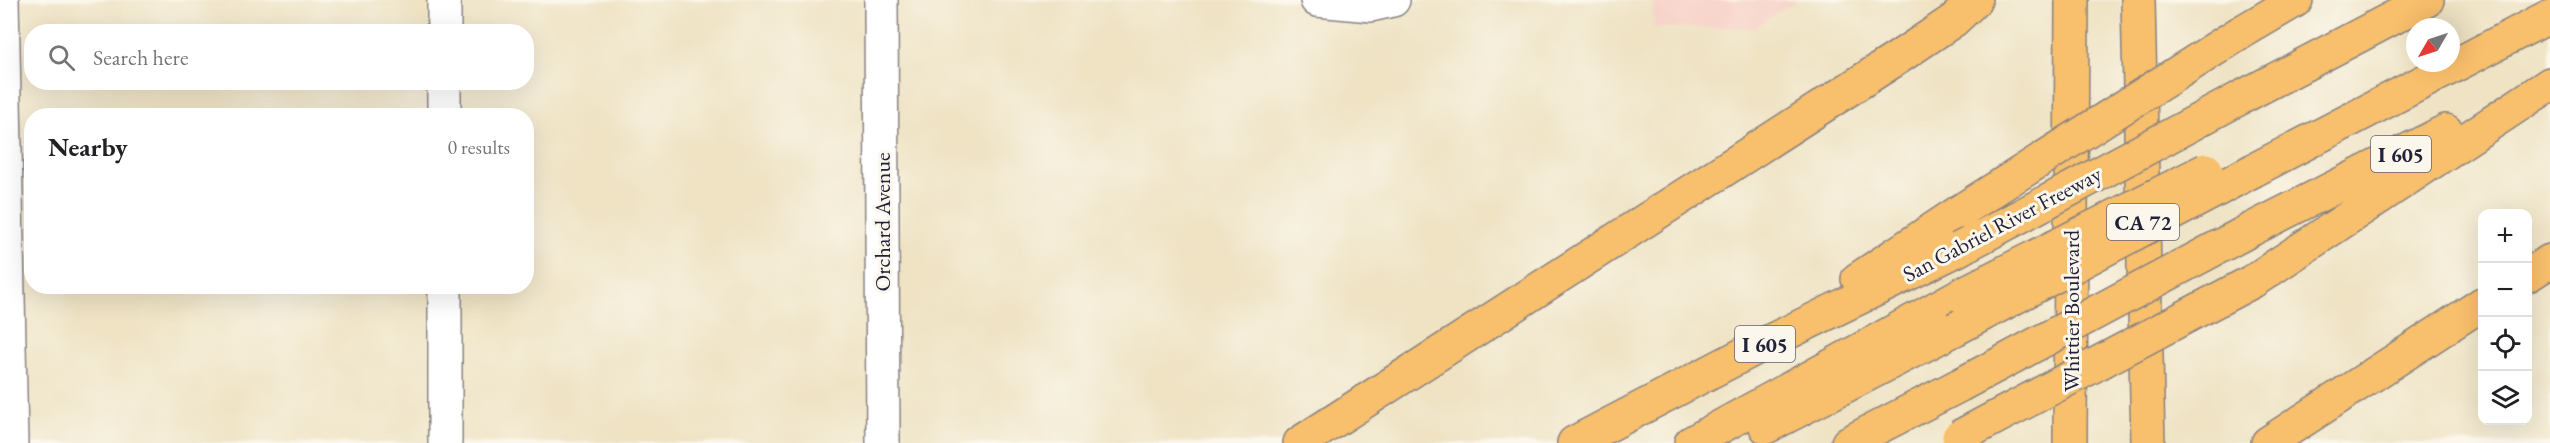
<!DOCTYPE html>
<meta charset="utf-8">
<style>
:root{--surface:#fff;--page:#f2f2f2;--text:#202124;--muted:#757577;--line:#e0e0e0}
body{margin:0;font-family:"EB Garamond",serif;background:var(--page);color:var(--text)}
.controls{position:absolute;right:18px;bottom:18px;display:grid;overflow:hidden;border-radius:12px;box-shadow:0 6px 24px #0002}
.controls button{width:54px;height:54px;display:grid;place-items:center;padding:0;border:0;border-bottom:2px solid var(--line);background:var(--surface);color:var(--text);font:30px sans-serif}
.compass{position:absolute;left:2406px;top:18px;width:54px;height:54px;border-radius:50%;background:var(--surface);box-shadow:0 6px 24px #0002;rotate:231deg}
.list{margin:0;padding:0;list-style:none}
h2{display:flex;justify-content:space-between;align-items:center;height:78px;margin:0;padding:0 24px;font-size:26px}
h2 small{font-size:20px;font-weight:400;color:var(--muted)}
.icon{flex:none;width:33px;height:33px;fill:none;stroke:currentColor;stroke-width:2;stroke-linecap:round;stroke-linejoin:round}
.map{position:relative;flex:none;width:2550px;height:443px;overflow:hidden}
.search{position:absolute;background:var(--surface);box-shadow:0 6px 24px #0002;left:24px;top:24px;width:510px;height:66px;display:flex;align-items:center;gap:15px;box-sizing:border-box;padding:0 21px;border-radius:24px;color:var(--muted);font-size:22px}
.panel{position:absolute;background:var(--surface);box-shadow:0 6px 24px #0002;left:24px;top:108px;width:510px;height:186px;border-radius:24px}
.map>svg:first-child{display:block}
.built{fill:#f7d1c7}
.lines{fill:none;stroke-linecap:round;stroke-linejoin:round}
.street-casing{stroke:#888280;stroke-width:36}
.primary-casing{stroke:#888280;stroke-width:36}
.highway-casing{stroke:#888280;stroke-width:36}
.street{stroke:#fff;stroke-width:33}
.primary{stroke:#f8bf6c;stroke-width:33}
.highway{stroke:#f8bf6c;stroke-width:33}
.highway-bridge-casing{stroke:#888280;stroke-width:36;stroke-linecap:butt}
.highway-bridge{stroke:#f8bf6c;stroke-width:33}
.labels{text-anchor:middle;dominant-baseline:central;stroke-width:6;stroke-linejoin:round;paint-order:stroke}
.shield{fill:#fbf7ec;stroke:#636270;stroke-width:1.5}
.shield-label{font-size:21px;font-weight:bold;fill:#22223b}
.street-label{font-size:22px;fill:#22223b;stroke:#fbf7ec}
</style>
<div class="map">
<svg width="2550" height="443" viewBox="0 0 2550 443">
<rect width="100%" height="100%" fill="#fbf7ec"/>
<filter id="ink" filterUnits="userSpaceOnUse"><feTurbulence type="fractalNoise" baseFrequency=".0167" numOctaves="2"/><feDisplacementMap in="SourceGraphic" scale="12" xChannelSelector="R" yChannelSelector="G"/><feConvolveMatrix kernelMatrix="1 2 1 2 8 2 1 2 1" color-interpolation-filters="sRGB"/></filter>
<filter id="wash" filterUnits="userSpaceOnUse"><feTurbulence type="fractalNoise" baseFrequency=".008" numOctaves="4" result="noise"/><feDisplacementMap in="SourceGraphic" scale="24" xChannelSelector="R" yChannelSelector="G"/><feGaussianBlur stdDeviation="1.35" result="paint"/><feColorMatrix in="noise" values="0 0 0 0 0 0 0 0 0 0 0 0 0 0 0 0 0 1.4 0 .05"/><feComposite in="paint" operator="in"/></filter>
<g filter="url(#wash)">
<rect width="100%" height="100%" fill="#efe3c4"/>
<path class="built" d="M 1653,0 L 1797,0 L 1756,27 L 1654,28 Z"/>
</g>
<g filter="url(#ink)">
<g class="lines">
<defs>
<path id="street" d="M 2,0 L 11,443
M 444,0 L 444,32
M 881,0 L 883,443
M 1317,0 L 1371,5 L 1393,0
M 444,82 L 444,116
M 445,286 L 445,443"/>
<path id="primary" d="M 2138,0 L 2148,443
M 2070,443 L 2072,0"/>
<path id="highway" d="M 2240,33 L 2296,0
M 2242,97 L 2427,0
M 2254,170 L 2550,16
M 2252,229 L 2446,131
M 2528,275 L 2550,261
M 1858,279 L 1959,212
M 2253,281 L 2550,84
M 1766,427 L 1955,329
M 1300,443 L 1899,57 L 1954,20 L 1975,0
M 1574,443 L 1754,349 L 1959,249
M 1691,443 L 1960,295
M 1848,443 L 1960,385
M 2268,443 L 2482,304"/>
</defs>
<use href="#street" class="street-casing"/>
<use href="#primary" class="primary-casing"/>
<use href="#highway" class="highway-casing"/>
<use href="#street" class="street"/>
<use href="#primary" class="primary"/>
<use href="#highway" class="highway"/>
<defs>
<path id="highway-bridge" d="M 1959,212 L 2240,33
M 1959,249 L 2242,97
M 1960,295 L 2206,170
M 1955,329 L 2254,170
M 1960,385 L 2252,229
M 1959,437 L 2253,281"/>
</defs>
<use href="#highway-bridge" class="highway-bridge-casing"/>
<use href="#highway-bridge" class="highway-bridge"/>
</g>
</g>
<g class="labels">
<g class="shield">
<rect x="2371" y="136" width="60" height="36" rx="4.5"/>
<rect x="2107" y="204" width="72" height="36" rx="4.5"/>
<rect x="1735" y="326" width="60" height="36" rx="4.5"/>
</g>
<g class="shield-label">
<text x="2401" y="154">I 605</text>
<text x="2143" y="222">CA 72</text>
<text x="1765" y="344">I 605</text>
</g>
<g class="street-label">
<text transform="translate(882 222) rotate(-90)">Orchard Avenue</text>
<text transform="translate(2002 224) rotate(-28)">San Gabriel River Freeway</text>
<text transform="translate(2071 311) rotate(-90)">Whittier Boulevard</text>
</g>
</g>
</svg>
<div class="controls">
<button>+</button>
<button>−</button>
<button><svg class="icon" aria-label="locate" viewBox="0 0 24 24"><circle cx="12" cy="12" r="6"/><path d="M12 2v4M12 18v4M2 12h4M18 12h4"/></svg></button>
<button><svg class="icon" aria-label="layers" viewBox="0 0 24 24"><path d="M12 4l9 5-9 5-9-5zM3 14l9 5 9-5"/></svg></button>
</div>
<svg class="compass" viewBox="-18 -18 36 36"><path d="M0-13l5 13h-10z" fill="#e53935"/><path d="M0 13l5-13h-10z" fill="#757577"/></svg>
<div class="search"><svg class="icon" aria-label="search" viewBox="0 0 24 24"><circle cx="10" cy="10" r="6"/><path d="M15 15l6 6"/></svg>Search here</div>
<section class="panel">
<h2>Nearby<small>0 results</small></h2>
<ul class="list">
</ul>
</section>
</div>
